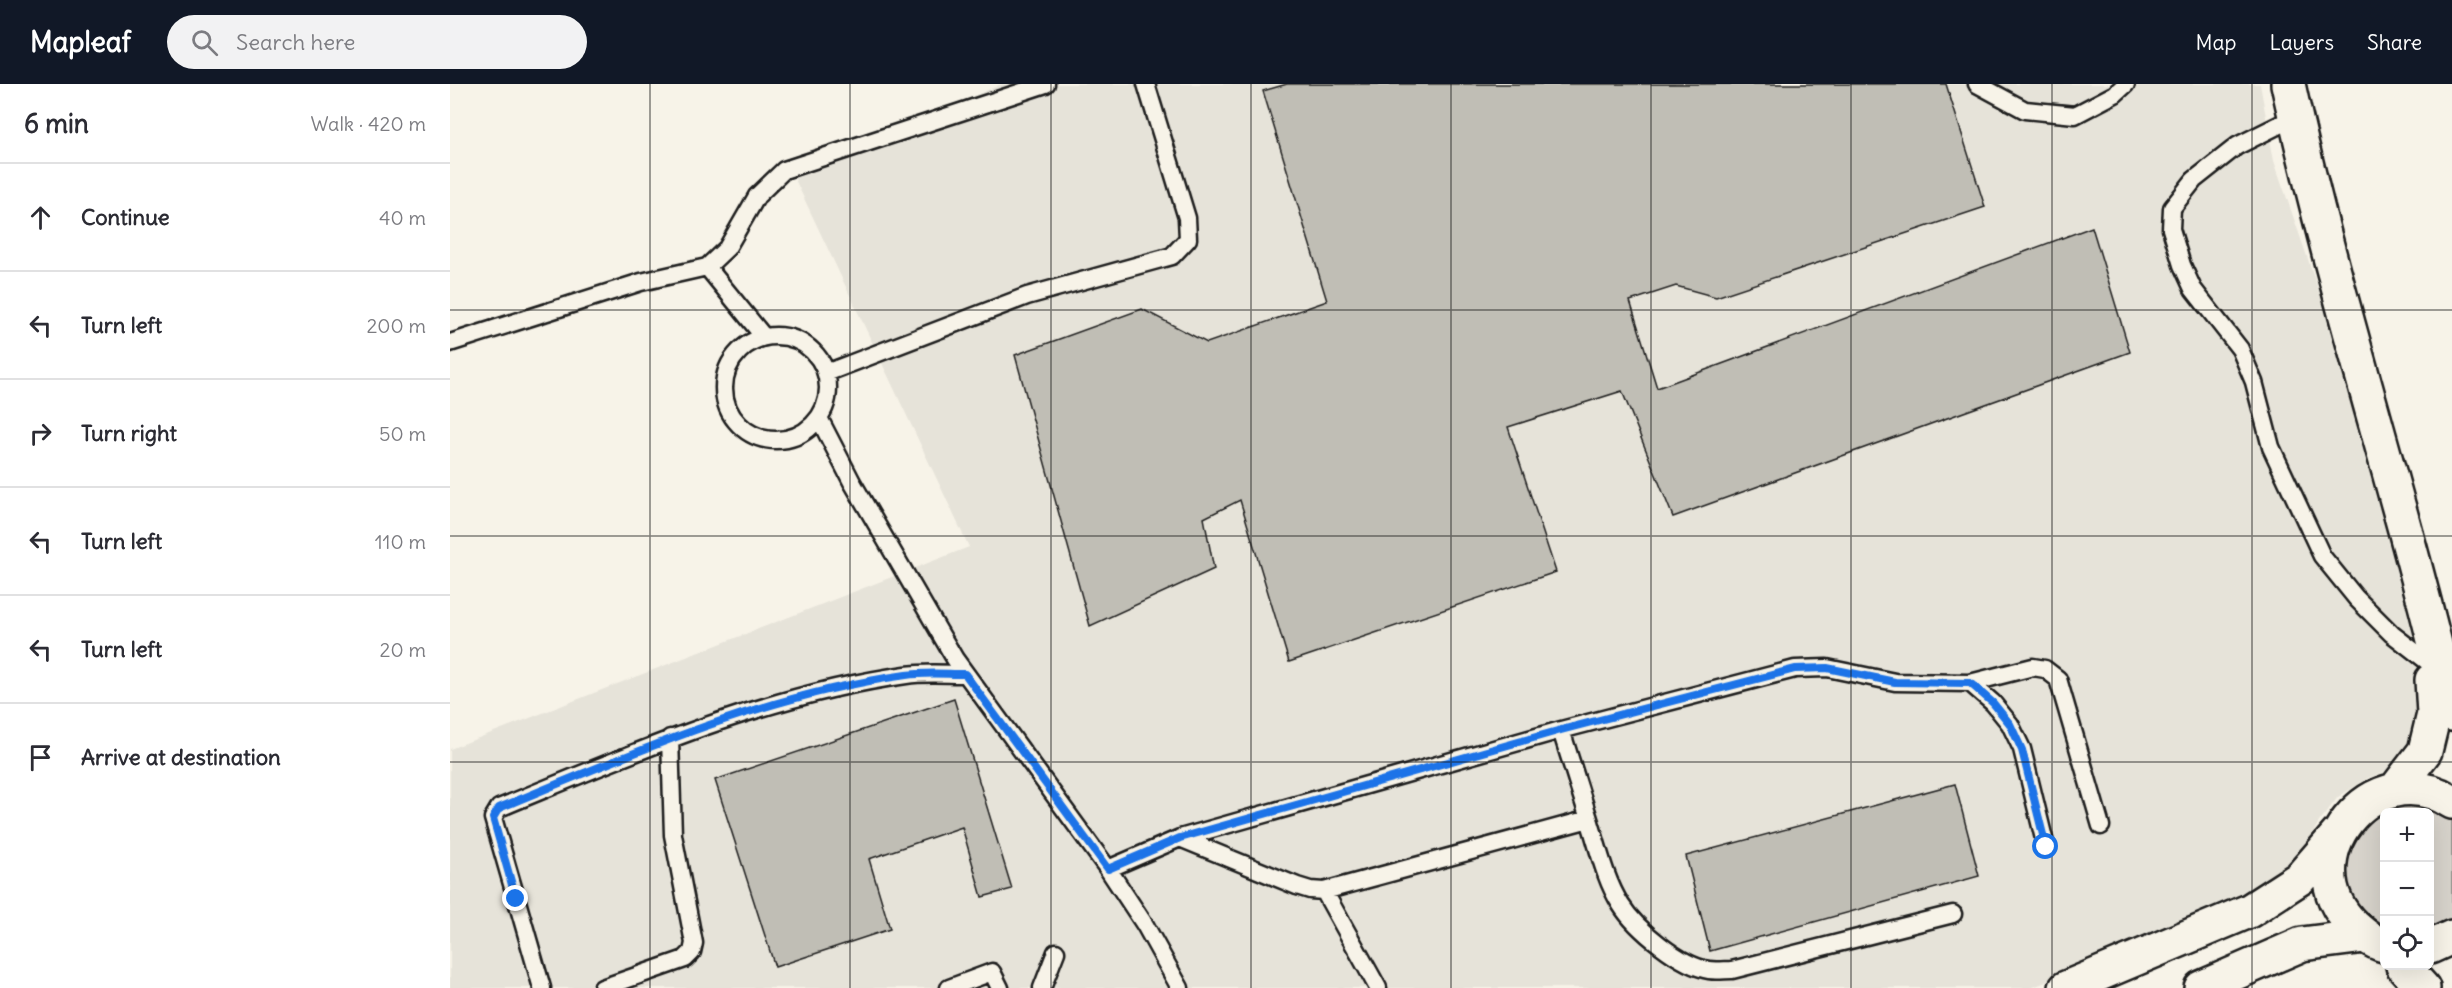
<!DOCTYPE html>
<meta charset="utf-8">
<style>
:root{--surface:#fff;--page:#f2f2f3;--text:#2b2b33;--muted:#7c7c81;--line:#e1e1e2;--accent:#111827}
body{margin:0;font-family:Delius,sans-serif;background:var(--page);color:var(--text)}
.controls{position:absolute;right:18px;bottom:18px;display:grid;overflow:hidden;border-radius:9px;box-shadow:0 6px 24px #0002}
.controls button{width:54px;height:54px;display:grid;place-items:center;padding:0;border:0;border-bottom:2px solid var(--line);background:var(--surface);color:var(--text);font:30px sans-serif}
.stop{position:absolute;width:18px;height:18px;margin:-14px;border:4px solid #1a73e8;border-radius:50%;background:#fff}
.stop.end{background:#1a73e8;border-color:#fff;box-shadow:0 2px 6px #0008}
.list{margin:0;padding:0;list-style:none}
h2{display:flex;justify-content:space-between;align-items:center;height:78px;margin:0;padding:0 24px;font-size:26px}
h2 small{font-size:20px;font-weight:400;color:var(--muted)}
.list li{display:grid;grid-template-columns:39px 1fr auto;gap:18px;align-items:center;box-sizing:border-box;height:108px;padding:0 24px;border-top:2px solid var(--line)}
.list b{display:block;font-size:22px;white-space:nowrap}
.list em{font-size:20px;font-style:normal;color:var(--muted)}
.icon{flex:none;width:33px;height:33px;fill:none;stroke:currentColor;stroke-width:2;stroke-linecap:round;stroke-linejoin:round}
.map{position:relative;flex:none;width:2002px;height:904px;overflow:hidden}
header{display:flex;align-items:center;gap:36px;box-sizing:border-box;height:84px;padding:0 30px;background:var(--accent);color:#fff}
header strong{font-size:28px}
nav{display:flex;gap:33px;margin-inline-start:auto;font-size:21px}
.search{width:420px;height:54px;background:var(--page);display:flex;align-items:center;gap:15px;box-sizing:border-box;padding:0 21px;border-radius:33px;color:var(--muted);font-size:22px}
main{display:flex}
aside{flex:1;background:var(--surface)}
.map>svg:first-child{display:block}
.built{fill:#e6e3d9}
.green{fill:#d7d3cb;stroke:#7a7874;stroke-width:1.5}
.building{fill:#c0beb5;stroke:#1c1c1c;stroke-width:1.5}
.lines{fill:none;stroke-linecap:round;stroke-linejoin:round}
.lane-casing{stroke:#1c1c1c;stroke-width:21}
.secondary-casing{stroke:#1c1c1c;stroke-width:38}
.lane{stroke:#f7f3e8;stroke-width:16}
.secondary{stroke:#f7f3e8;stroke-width:33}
.route{stroke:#1a73e8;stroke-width:8}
.grid{fill:none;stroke:#1c1c1c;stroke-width:1.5;stroke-opacity:0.55}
</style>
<header>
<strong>Mapleaf</strong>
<div class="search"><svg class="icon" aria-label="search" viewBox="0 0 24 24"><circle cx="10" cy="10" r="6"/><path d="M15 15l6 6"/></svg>Search here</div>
<nav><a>Map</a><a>Layers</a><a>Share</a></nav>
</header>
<main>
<aside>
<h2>6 min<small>Walk · 420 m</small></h2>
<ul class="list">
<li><svg class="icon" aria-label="ahead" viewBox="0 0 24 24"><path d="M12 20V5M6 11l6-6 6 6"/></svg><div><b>Continue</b></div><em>40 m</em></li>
<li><svg class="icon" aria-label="left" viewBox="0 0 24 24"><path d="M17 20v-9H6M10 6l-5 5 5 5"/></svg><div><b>Turn left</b></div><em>200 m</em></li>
<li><svg class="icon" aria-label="right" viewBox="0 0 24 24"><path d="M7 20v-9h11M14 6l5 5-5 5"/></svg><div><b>Turn right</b></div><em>50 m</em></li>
<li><svg class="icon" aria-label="left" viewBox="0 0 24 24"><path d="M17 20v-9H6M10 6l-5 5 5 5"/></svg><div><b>Turn left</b></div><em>110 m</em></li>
<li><svg class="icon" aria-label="left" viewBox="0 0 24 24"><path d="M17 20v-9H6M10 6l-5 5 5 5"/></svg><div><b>Turn left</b></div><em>20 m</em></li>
<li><svg class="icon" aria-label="arrive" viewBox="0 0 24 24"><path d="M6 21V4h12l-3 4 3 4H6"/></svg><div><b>Arrive at destination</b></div></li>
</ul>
</aside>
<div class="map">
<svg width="2002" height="904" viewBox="0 0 2002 904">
<rect width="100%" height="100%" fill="#f7f3e8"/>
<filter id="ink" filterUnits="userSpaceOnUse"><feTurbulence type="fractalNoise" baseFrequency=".0167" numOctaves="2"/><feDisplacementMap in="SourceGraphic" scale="12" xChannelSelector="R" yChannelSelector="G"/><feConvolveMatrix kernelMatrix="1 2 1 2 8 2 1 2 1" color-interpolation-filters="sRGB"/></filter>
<g filter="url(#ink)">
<path class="built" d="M 552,0 L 1810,0 L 1824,77 L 1900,297 L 1965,535 L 1973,623 L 1964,658 L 1939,686 L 1918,694 L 1888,713 L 1869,738 L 1841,786 L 1796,816 L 1581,904 L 0,904 L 0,665 L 519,463 L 342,89 Z"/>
<path class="green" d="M 1962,715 L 2002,730 L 2002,839 L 1980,850 L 1980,728 L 1934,728 L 1934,849 L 1909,832 L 1890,782 L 1910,734 Z"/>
<path class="building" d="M 837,0 L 1496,0 L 1535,123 L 1266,213 L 1226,202 L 1180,217 L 1207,304 L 1642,143 L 1680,268 L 1223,433 L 1172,307 L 1058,343 L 1106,488 L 839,578 L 790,416 L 754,434 L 764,485 L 640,542 L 565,271 L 692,225 L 757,259 L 877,217 L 813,7 Z
M 504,615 L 562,805 L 532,813 L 512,743 L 419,775 L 440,845 L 325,883 L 265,696 Z
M 1505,700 L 1529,792 L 1260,867 L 1236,772 Z"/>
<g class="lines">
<defs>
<path id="lane" d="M 1527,0 L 1575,26 L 1625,31 L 1665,10 L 1676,0
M 1845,33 L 1787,62 L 1744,96 L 1722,124 L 1721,145 L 1732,181 L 1743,205 L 1790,265 L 1804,298 L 1821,363 L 1872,472 L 1906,514 L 1942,550 L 1982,581
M 257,183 L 277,164 L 307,112 L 334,86 L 596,0
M274 304a52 52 0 1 1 104 0a52 52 0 1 1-104 0Z
M 0,259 L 191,198 L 257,183 L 314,253
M 376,289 L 577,212 L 722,172 L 738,155 L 737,134 L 696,0
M 369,334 L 402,398 L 505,575 L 658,785
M 1520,599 L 1583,583 L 1595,585 L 1608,595 L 1651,742
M 1111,646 L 1139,735
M 730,754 L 847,802 L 860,806 L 874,807 L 1139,735 C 1148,763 1155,796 1171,821 C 1186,845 1231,882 1259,886 C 1266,887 1275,886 1282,886 L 1503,830
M 874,807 L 928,904
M 92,904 L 43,734 L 49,724 C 181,670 313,611 456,591 C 475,588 496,590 515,590
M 152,904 L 235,875 L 242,868 L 244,859 L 223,751 L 220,654
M 499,904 L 542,888 L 550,904
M 592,904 L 606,868
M 730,904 L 695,841 L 658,785 L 730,754 L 1111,646 L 1345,585 L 1377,584 L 1445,598 L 1520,599 L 1543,619 L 1560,640 L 1572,665 L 1596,763"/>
<path id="secondary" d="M 1838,0 C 1884,212 1953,419 2002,630
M 1945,706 L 1975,667 L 1984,630 L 1982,596
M 1934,861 C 1922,858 1913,850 1904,842 C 1836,777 1923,666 2002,718
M 1980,863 L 2002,853
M 1953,882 L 1973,904
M 1616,904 L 1799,827 L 1850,794 L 1888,750
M 1751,904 L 1852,860 L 1915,852"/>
</defs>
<use href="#lane" class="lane-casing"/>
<use href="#secondary" class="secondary-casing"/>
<use href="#lane" class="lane"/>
<use href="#secondary" class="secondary"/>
</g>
</g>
<g class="lines" filter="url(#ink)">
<path class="route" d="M 66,815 L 43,734 L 49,724 C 181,670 313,611 456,591 C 475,588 496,590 515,590 L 658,785 L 730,754 L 1111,646 L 1345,585 L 1377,584 L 1445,598 L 1520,599 L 1543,619 L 1560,640 L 1572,666 L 1596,763"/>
</g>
<path class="grid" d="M 200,0 L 200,904M 400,0 L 400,904M 601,0 L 601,904M 801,0 L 801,904M 1001,0 L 1001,904M 1201,0 L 1201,904M 1401,0 L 1401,904M 1602,0 L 1602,904M 1802,0 L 1802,904M 0,226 L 2002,226M 0,452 L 2002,452M 0,678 L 2002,678"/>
</svg>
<div class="controls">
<button>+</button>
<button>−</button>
<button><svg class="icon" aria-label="locate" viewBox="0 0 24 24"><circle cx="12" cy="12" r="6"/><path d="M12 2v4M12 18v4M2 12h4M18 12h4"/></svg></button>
</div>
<div class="stop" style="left:1596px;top:763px"></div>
<div class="stop end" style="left:66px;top:815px"></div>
</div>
</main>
